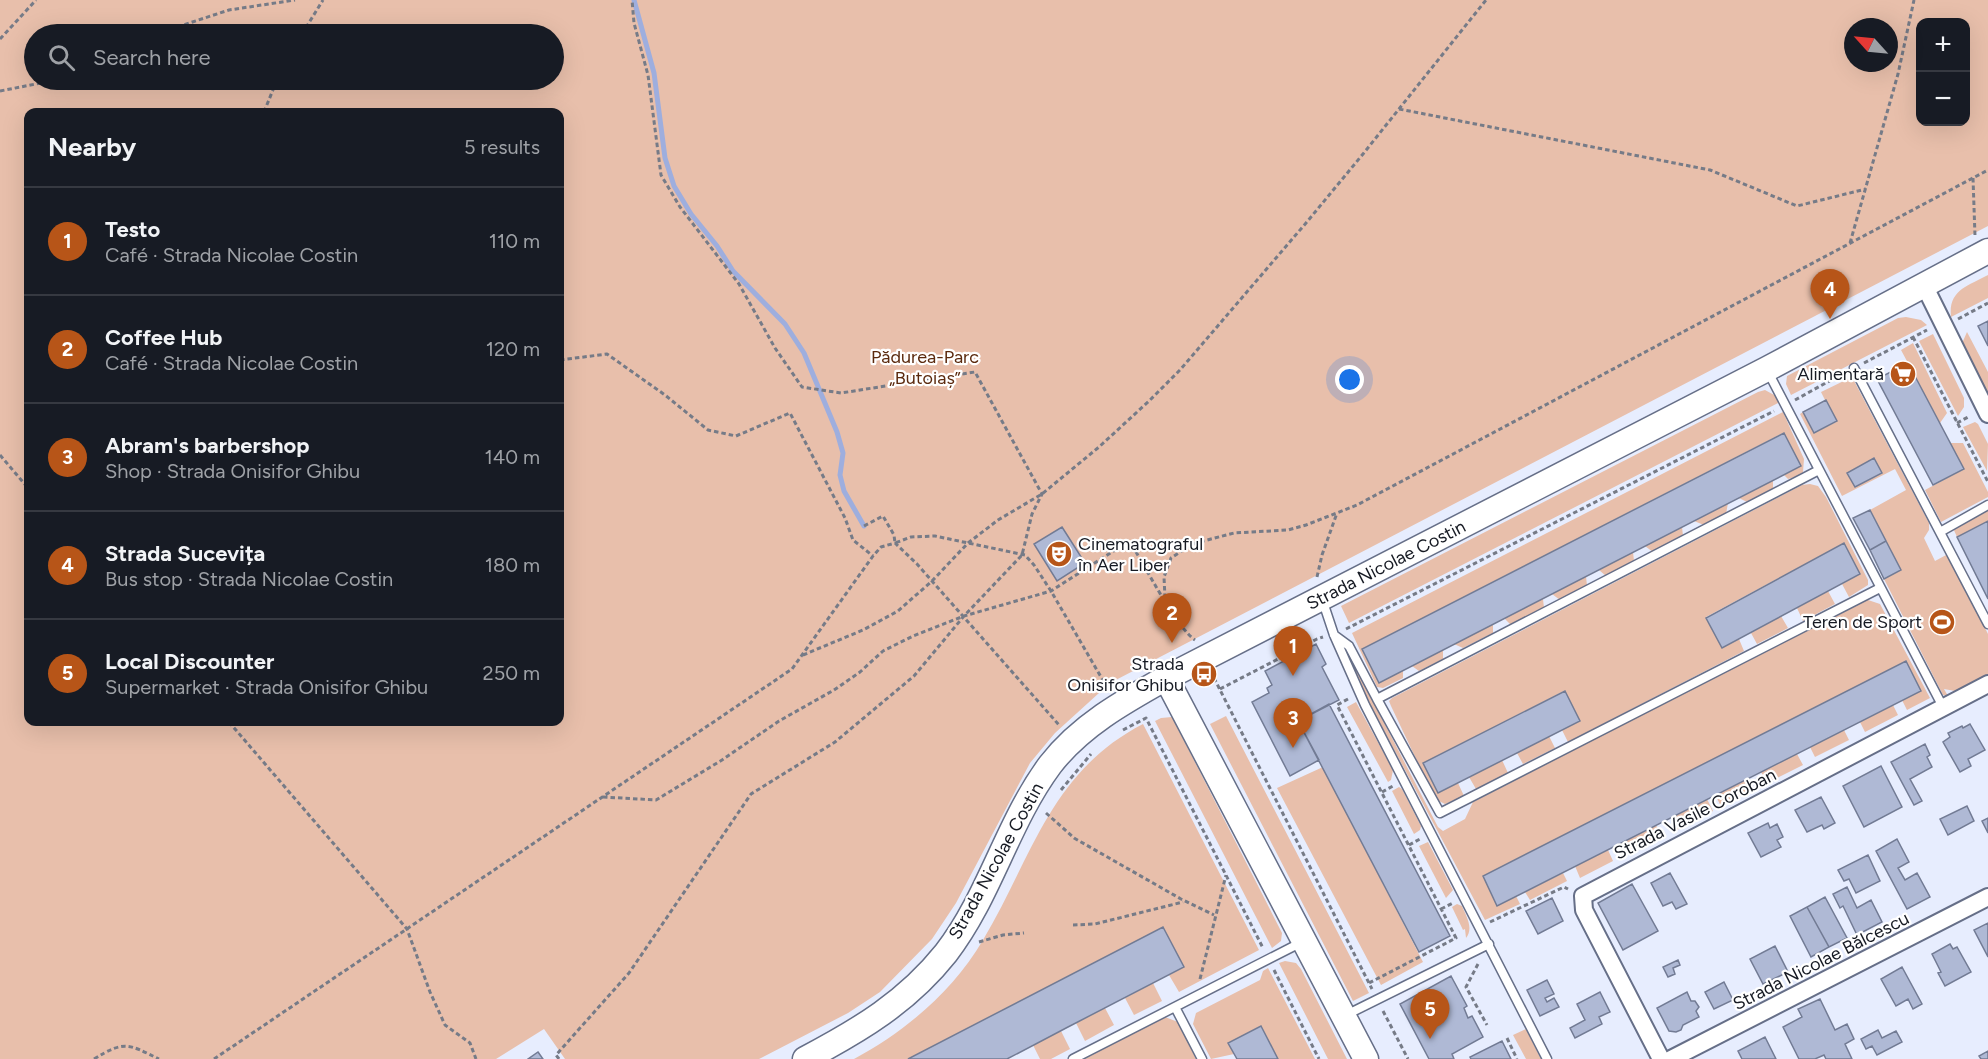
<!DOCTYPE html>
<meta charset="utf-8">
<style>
:root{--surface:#171b24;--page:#20242c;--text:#f1f3f6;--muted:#9ea1a6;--line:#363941;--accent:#b75518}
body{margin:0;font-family:Figtree,sans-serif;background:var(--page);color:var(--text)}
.controls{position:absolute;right:18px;top:18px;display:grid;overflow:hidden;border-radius:12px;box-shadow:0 6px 24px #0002}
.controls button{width:54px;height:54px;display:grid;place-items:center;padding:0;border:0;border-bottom:2px solid var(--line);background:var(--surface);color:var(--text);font:30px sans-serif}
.compass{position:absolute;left:1844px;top:18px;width:54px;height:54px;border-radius:50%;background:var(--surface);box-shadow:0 6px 24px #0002;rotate:297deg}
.you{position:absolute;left:1350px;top:380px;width:21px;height:21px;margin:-15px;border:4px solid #fff;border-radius:50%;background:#1a73e8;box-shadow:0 0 0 9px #1a73e833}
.badge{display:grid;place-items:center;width:39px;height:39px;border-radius:50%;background:var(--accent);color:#fff;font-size:20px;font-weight:700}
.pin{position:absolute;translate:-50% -50px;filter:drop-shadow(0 2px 3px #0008)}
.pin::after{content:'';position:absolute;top:32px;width:21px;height:18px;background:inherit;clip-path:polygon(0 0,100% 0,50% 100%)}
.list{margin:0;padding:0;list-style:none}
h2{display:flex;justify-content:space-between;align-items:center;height:78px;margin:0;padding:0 24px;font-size:26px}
h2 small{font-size:20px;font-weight:400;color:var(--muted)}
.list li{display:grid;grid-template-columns:39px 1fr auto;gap:18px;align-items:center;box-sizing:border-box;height:108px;padding:0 24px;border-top:2px solid var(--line)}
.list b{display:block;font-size:22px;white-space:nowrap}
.list p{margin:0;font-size:20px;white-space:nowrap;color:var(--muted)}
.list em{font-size:20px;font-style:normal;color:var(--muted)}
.icon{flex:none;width:33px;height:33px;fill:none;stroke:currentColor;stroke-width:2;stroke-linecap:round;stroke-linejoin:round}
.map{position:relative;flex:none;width:1988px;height:1059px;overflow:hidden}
.search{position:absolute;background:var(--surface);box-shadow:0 6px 24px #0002;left:24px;top:24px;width:540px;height:66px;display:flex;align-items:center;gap:15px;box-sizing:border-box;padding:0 21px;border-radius:33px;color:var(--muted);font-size:22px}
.panel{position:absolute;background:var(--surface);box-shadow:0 6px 24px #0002;left:24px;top:108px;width:540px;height:618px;border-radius:12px}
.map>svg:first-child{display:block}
.green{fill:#e8bfab;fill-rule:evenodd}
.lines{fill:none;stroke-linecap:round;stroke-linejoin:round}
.stream{stroke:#9eaede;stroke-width:5}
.building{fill:#afb9d5;stroke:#727b94;stroke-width:1.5}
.lane-casing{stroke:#666f88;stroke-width:11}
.street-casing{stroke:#666f88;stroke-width:20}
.secondary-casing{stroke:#666f88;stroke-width:27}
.path{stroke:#767b87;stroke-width:3;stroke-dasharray:4.5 3;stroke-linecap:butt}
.lane{stroke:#fff;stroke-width:8}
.street{stroke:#fff;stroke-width:16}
.secondary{stroke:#fff;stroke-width:24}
.labels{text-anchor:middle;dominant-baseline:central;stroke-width:4.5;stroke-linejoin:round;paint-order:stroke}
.park-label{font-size:18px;fill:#5b2a0e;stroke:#fff}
.poi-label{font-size:18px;fill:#161a23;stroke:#fff;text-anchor:end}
.street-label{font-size:18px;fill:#161a23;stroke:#fff}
</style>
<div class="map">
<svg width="1988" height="1059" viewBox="0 0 1988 1059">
<rect width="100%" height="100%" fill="#e7edfe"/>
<path class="green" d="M 0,0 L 1988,0 L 1988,226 L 1110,683 L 1055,733 L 1030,763 L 956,903 L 932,939 L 880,992 L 848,1013 L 759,1059 L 565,1059 L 544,1029 L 496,1059 L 0,1059 ZM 1920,22 L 1966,22 L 1966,122 L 1920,122 ZM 1853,27 L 1889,27 L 1889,63 L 1853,63 ZM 34,34 L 554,34 L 554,80 L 34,80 ZM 28,112 L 560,112 L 560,722 L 28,722 Z
M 1988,275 L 1988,298 L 1951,317 C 1948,290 1968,286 1988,275 Z
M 1906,317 L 1921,320 L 1927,325 L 1791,395 L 1786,384 L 1787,376 L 1898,318 Z
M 1967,332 L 1988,372 L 1988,403 L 1960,348 Z
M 1933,334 L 1964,398 L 1964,407 L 1958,416 L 1919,341 Z
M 1913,343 L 1947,413 L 1940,423 L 1901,350 Z
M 1852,377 L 1929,523 L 1929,530 L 1924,538 L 1935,561 L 1948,554 L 1988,634 L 1988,674 L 1955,691 L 1944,689 L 1948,696 L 1943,695 L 1884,579 L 1901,570 L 1870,510 L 1906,490 L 1895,469 L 1842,496 L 1800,414 L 1803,412 L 1814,433 L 1836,422 L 1821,392 Z
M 1765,390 L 1776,396 L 1780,402 L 1349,623 L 1341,606 L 1758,392 Z
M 1783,412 L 1804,459 L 1803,472 L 1798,476 L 1788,479 L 1784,475 L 1800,466 L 1783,433 L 1362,649 L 1379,682 L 1403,670 L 1403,678 L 1383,688 L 1377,687 L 1352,633 Z
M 1975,422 L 1978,424 L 1988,444 L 1987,471 L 1963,427 Z
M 1950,443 L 1963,443 L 1988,492 L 1988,497 L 1941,522 L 1925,490 L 1964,469 Z
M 1773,480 L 1773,489 L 1747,502 L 1739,498 Z
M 1810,484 L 1818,486 L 1826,497 L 1868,580 L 1868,585 L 1849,597 L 1842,584 L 1860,574 L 1844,543 L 1706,617 L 1722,648 L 1739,639 L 1744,651 L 1568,742 L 1562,730 L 1580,721 L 1564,691 L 1423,763 L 1438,793 L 1458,783 L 1464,796 L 1445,804 L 1435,799 L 1391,706 L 1389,701 L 1392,698 L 1802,485 Z
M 1728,503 L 1726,514 L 1704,525 L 1694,521 Z
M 1988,510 L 1988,522 L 1957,537 L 1953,528 Z
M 1682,527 L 1683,536 L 1653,552 L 1645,546 Z
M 1633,552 L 1634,561 L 1606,576 L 1599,570 Z
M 1586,576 L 1587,586 L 1560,600 L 1552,594 Z
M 1828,591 L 1835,604 L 1803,621 L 1797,608 Z
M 1543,599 L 1544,608 L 1511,625 L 1504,618 Z
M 1862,600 L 1868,600 L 1880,604 L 1930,698 L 1907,710 L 1902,700 L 1921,691 L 1906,661 L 1483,876 L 1497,905 L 1516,896 L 1520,904 L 1485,920 L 1366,697 L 1344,651 L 1346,649 L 1438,827 L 1443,831 L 1465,819 L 1473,802 Z
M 1781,616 L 1788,628 L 1757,644 L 1751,633 Z
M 1493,624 L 1493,633 L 1463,648 L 1454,644 Z
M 1443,650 L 1443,659 L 1419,671 L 1412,666 Z
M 1356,702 L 1393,770 L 1391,780 L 1388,782 L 1347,707 Z
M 1893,705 L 1898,715 L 1865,732 L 1860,722 Z
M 1226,716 L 1369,993 L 1353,1001 L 1210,724 Z
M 1172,717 L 1282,933 L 1281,941 L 1272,948 L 1155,721 L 1161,718 Z
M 1143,724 L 1259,950 L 1179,992 L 1169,975 L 1184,967 L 1163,927 L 908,1059 L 854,1059 C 906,1031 953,991 983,940 C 1032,858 1050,772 1143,724 Z
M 1844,730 L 1849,740 L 1815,757 L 1810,747 Z
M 1549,736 L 1555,748 L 1523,764 L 1517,753 Z
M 1797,754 L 1803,765 L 1767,783 L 1761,772 Z
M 1502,760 L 1508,773 L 1476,789 L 1469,777 Z
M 1323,767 L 1423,962 L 1381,985 L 1277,788 Z
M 1749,778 L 1754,789 L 1721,806 L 1715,795 Z
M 1399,787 L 1402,789 L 1421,826 L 1420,830 L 1414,834 L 1392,791 Z
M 1707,799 L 1713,811 L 1677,830 L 1671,818 Z
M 1656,825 L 1662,837 L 1627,855 L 1621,843 Z
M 1428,842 L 1453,890 L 1446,898 L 1419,846 Z
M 1608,850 L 1613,861 L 1580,878 L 1575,866 Z
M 1563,873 L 1567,881 L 1530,900 L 1525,892 Z
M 1457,904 L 1462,906 C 1466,916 1474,928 1466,938 L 1465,929 L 1463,930 L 1452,907 Z
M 1285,961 L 1296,963 L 1301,969 L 1347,1059 L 1328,1059 L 1279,963 Z
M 1268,968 L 1315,1059 L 1278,1059 L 1261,1026 L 1229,1043 L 1234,1054 L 1211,1059 L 1193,1024 L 1196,1013 L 1260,980 L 1263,971 Z
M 1153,983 L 1162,1001 L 1134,1015 L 1125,998 Z
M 1105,1008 L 1114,1025 L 1085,1041 L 1076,1023 Z
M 1165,1017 L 1178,1022 L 1196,1059 L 1080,1059 Z
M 1526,1029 L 1541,1059 L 1526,1059 L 1513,1035 Z
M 1061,1031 L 1070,1049 L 1051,1059 L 1040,1059 L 1033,1045 Z"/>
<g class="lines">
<path class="stream" d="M 634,0 L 654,73 L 665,158 L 674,186 L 691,214 L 717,246 L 733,271 L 785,324 L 804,353 L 837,432 L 843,453 L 840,475 L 844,491 L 864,526"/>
</g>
<path class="building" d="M 1988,321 L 1988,346 L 1978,326 Z
M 1908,363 L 1964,469 L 1933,485 L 1877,379 Z
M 1826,400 L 1837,421 L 1814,433 L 1803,412 Z
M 1784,433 L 1801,466 L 1379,683 L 1362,649 Z
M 1874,458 L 1882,473 L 1855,487 L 1847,473 Z
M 1870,510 L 1886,541 L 1870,550 L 1853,518 Z
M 1988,521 L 1988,599 L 1957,537 Z
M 1062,527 L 1085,563 L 1057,581 L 1034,544 Z
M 1886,541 L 1901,570 L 1884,579 L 1870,550 Z
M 1844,543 L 1860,574 L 1722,648 L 1706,618 Z
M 1316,644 L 1326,664 L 1322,667 L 1339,700 L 1298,721 L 1319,760 L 1290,776 L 1252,702 L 1269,693 L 1267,688 L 1272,685 L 1265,671 Z
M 1906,661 L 1921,691 L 1497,906 L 1483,876 Z
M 1565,691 L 1580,721 L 1438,793 L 1423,763 Z
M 1329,704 L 1450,936 L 1419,952 L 1298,721 Z
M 1970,724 L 1985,750 L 1968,759 L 1971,766 L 1960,772 L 1943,742 L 1950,737 L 1948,733 L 1962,726 L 1963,728 Z
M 1925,744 L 1930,755 L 1927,757 L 1932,767 L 1910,779 L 1922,801 L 1914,805 L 1891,762 Z
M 1881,766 L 1902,807 L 1864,827 L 1843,786 Z
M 1821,797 L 1835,823 L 1824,829 L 1822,825 L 1807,832 L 1795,810 Z
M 1967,806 L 1974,821 L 1948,835 L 1940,819 Z
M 1988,818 L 1988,833 L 1982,821 Z
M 1768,823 L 1770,828 L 1777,824 L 1783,837 L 1777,840 L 1781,847 L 1761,857 L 1748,833 Z
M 1897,839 L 1909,862 L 1898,868 L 1905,880 L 1917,873 L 1930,897 L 1907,909 L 1876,851 Z
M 1868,855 L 1880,881 L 1856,893 L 1849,879 L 1844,881 L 1838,870 Z
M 1670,873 L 1687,904 L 1676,909 L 1672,902 L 1663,906 L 1651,883 Z
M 1632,884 L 1658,931 L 1623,950 L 1598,903 Z
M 1847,887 L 1857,908 L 1871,900 L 1882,922 L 1857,935 L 1843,906 L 1840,908 L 1833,894 Z
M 1825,897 L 1847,938 L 1829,947 L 1807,907 Z
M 1552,898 L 1563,921 L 1538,934 L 1526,911 Z
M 1807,907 L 1829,947 L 1811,957 L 1790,916 Z
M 1988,923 L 1988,957 L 1974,930 Z
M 1163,927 L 1184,967 L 1068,1027 L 1007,1059 L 908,1059 Z
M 1950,944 L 1953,949 L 1957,947 L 1971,972 L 1945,986 L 1938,973 L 1941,972 L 1932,954 Z
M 1775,946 L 1788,972 L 1763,984 L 1750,959 Z
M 1678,960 L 1680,965 L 1673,968 L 1675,974 L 1668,977 L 1663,967 Z
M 1902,967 L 1922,1004 L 1913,1009 L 1908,999 L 1896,1006 L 1881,979 Z
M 1451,976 L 1467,1006 L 1464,1008 L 1468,1018 L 1472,1016 L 1483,1037 L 1452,1054 L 1454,1059 L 1429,1059 L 1400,1004 Z
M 1547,980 L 1554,994 L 1545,998 L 1547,1002 L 1554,998 L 1559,1007 L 1540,1016 L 1527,990 Z
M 1724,982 L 1733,1000 L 1714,1009 L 1705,992 Z
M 1600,992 L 1610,1012 L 1599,1017 L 1602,1024 L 1575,1038 L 1570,1028 L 1585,1020 L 1577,1004 Z
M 1687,992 L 1691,1001 L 1695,1001 L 1699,1007 L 1696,1011 L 1699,1017 L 1683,1025 L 1681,1030 L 1676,1032 L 1669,1031 L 1657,1008 Z
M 1820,999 L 1835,1030 L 1847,1024 L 1854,1039 L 1845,1044 L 1852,1059 L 1826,1059 L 1824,1055 L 1815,1059 L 1799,1059 L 1783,1027 L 1802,1017 L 1798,1009 Z
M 1261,1026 L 1278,1059 L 1237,1059 L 1228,1043 Z
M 1878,1030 L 1882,1038 L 1896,1031 L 1902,1042 L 1877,1055 L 1872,1046 L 1866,1049 L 1861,1039 Z
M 1765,1037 L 1776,1059 L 1742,1059 L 1738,1051 Z
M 1502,1041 L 1511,1059 L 1471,1059 L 1470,1057 Z
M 1988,1051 L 1988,1059 L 1981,1059 L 1979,1056 Z
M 538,1052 L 543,1059 L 528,1059 Z"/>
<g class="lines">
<defs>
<path id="lane" d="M 1854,368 L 1988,624
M 1767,370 L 1943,707
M 1940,532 L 1988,505
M 1322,599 L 1334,635 L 1365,705 L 1547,1059
M 1334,635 L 1349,646 L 1377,699 L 1819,470
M 1377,699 L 1440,813 L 1880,588
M 1175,1007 L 1202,1059
M 1346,1015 L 1489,944
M 1073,1059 L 1304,941"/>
<path id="street" d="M 1924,285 L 1988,414
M 1661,1059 L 1584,910 L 1583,896 L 1988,684
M 1671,1059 L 1988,897"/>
<path id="secondary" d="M 1166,678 L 1366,1059
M 805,1059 C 860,1030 907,1002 946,953 C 990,896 1007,823 1050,765 C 1080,726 1123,702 1166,678 L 1767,369 L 1988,251"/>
</defs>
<use href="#lane" class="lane-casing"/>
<use href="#street" class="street-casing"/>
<use href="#secondary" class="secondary-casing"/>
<path class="path" d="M 156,34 L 229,10 L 295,0
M 302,34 L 323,0
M 0,39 L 36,0
M 0,91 L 56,80
M 1399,109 L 1710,170 L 1797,206 L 1866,189
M 264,112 L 277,80
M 1973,178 L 1975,236
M 1850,243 L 1898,74 L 1914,0
M 1958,319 L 1988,303
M 1913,337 L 1988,482
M 560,360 L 607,354 L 665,395 L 708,430 L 736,436 L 790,413 L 845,518 L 853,540 L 873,556
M 1864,363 L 1927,330
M 1795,400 L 1842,374
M 1957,423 L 1970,416
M 0,455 L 28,488
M 864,526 L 883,516 L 894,535 L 895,543 L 911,537 L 935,536 L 1025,555 L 1034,565 L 1051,591 L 1108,689
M 1317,577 L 1322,555 L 1337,513
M 1165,598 L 1164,577 L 1171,558 L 1192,544 L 1234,533 L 1288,530 L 1306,525 L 1357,505 L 1988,170
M 1346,629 L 1774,411
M 803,655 L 863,630 L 898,611 L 932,581 L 968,543 L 998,520 L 1042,494 L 1099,447 L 1149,401 L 1180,370 L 1306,223 L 1363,154 L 1486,0
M 1214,678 L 1372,989
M 1220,689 L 1317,639 L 1323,637
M 1348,699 L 1337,705 L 1456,938 L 1369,983
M 229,722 L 407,929 L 430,992 L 445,1025 L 470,1043 L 476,1059
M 1123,730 L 1146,718 L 1263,948
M 1061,790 L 1091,754
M 1382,792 L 1393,786
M 603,797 L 656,800 L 722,760 L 779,721 L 834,690 L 860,672 L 883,651 L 913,636 L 964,616 L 1051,591 L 1126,543 L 1130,543 L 1133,547 C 1146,568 1177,628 1195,640
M 1046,813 L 1074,838 L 1181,899 L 1214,915
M 1409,845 L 1420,839
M 1441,909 L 1453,903
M 1490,922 L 1564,887 L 1568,889
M 1073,925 L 1095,924 L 1183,902
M 979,942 L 1003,935 L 1024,933
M 1478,964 L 1466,987 L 1487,1025
M 1274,970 L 1319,1059
M 1200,979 L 1226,875
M 1383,1011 L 1408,1059
M 1507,1038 L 1517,1059
M 94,1059 C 125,1040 128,1044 159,1059
M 214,1059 L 792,669 L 873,556 L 881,547 L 895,543 L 917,564 L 1059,725
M 559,1059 L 556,1055 L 629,973 L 751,794 L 835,742 L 914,676 L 964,616 L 1022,555 L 1032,514 L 1042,494 L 975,372 L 841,393 L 802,387 L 775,348 L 739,284 L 680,207 L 661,175 L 648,75 L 634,23 L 632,0"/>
<use href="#lane" class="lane"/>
<use href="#street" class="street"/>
<use href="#secondary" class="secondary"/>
</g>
<defs>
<symbol id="supermarket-disc" viewBox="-11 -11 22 22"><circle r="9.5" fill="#b75518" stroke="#fff"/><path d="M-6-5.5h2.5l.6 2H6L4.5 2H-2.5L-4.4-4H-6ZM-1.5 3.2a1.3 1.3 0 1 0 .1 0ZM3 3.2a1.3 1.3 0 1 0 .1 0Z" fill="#fff"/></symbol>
<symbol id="theatre-disc" viewBox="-11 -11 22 22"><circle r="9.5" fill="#b75518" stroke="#fff"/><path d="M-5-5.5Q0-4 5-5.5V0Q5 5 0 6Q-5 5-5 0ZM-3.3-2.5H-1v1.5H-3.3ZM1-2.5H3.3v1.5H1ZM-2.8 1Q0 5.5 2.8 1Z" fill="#fff"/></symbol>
<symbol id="stadium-disc" viewBox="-11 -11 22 22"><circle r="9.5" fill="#b75518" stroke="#fff"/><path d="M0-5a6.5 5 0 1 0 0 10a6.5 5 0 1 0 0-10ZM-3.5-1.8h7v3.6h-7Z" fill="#fff"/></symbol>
<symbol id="bus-disc" viewBox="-11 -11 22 22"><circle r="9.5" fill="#b75518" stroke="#fff"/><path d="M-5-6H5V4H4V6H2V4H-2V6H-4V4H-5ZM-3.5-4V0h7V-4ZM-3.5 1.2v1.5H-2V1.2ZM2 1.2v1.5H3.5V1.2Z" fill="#fff"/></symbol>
</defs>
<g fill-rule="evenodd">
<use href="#supermarket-disc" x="1888" y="359" width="30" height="30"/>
<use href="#theatre-disc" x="1044" y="539" width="30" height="30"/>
<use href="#stadium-disc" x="1927" y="607" width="30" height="30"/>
<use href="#bus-disc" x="1189" y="659" width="30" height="30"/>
</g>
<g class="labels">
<g class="park-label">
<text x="925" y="357">Pădurea-Parc<tspan x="925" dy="21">„Butoiaș”</tspan></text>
</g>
<g class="poi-label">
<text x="1884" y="374">Alimentară</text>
<text x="1078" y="544" text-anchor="start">Cinematograful<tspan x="1078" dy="21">în Aer Liber</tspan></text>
<text x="1922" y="622">Teren de Sport</text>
<text x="1184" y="664">Strada<tspan x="1184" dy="21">Onisifor Ghibu</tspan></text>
</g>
<g class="street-label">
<text transform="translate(1386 565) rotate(-27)">Strada Nicolae Costin</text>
<text transform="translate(1695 814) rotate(-27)">Strada Vasile Coroban</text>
<text transform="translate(996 861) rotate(-61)">Strada Nicolae Costin</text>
<text transform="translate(1821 961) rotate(-27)">Strada Nicolae Bălcescu</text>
</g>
</g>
</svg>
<div class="controls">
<button>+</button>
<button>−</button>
</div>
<svg class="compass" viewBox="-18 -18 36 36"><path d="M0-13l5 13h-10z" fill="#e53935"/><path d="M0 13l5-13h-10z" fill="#9ea1a6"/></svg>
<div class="you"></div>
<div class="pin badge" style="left:1293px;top:676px">1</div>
<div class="pin badge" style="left:1172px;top:643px">2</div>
<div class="pin badge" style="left:1293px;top:748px">3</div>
<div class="pin badge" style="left:1830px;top:319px">4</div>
<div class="pin badge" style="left:1430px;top:1039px">5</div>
<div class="search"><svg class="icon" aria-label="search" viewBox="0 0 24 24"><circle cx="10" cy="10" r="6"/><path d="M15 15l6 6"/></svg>Search here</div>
<section class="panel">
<h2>Nearby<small>5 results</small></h2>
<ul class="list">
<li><span class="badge">1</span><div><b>Testo</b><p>Café · Strada Nicolae Costin</p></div><em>110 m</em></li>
<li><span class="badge">2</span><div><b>Coffee Hub</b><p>Café · Strada Nicolae Costin</p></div><em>120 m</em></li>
<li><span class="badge">3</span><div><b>Abram's barbershop</b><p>Shop · Strada Onisifor Ghibu</p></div><em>140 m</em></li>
<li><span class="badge">4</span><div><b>Strada Sucevița</b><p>Bus stop · Strada Nicolae Costin</p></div><em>180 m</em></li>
<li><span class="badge">5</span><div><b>Local Discounter</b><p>Supermarket · Strada Onisifor Ghibu</p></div><em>250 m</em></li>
</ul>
</section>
</div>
